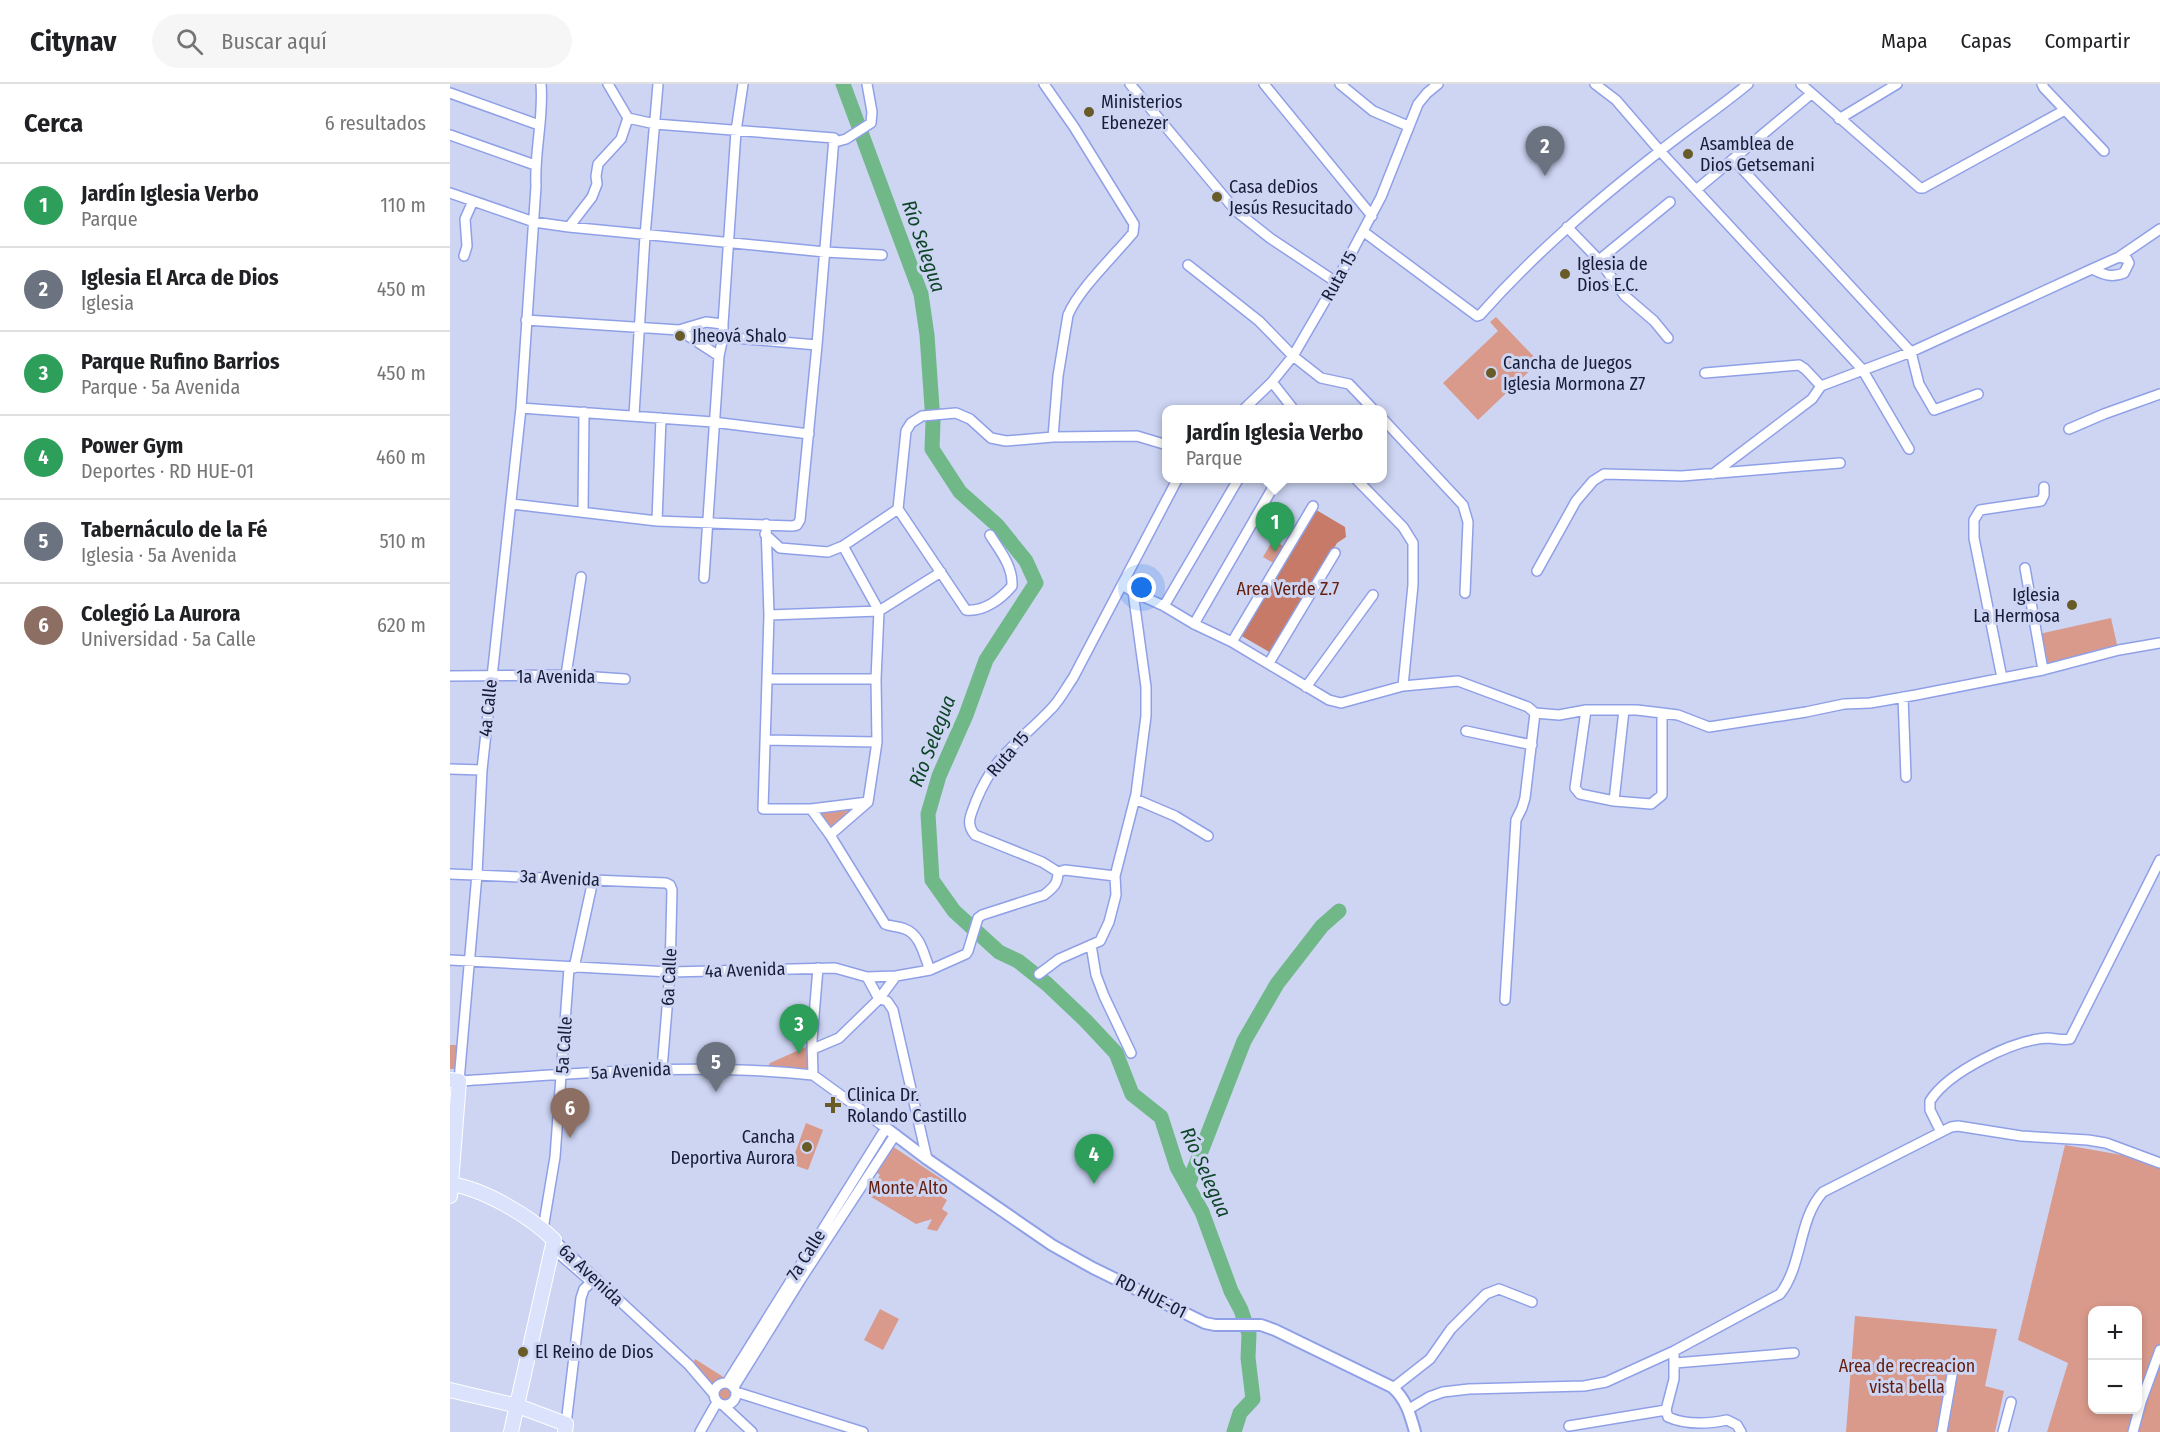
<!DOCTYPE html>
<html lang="es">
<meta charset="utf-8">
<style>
:root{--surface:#fff;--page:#f6f6f6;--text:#202124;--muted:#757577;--line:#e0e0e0;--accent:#0b8043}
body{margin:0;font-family:"Fira Sans Condensed",sans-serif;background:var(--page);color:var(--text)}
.controls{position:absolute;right:18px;bottom:18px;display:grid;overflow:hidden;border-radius:12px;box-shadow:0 3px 9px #0003}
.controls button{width:54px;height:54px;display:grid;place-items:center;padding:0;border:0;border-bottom:2px solid var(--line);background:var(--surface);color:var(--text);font:30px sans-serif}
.you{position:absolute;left:692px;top:504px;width:21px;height:21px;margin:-15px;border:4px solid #fff;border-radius:50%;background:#1a73e8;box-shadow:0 0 0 9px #1a73e833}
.badge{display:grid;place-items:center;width:39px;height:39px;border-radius:50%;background:var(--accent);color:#fff;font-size:20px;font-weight:700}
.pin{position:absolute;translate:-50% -50px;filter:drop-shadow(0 2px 3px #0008)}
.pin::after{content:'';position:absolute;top:32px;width:21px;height:18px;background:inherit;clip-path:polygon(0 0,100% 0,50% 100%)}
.popup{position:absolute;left:712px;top:321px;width:225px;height:78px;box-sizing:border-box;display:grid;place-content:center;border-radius:12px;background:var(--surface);filter:drop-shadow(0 2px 4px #0005);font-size:20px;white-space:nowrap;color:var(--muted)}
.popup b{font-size:22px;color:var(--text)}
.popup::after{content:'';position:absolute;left:50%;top:100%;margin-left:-12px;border:12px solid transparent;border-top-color:var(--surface)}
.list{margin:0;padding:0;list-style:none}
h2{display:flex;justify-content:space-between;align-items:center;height:78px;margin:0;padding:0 24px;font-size:26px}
h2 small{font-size:20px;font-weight:400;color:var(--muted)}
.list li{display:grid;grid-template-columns:39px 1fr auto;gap:18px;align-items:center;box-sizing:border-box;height:84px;padding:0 24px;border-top:2px solid var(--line)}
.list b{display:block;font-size:22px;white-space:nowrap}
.list p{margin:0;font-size:20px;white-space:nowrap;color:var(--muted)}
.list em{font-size:20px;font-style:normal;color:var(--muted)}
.icon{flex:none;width:33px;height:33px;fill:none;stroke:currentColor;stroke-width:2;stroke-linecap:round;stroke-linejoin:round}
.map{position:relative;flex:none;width:1710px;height:1348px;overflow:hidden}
header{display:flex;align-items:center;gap:36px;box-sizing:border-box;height:84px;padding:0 30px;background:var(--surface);border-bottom:2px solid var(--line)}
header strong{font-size:28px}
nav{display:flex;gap:33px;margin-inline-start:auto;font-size:21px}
.search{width:420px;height:54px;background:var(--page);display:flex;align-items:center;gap:15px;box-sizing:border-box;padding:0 21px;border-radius:33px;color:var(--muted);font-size:22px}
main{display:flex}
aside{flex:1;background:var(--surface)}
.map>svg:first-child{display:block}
.green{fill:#d99a8b;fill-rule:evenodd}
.forest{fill:#c77a68}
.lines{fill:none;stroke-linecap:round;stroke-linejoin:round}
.river{stroke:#71b889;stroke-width:15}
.pedestrian-casing{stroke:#90a0e7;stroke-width:10}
.minor-casing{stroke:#90a0e7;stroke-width:12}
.tertiary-casing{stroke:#90a0e7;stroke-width:14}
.primary-casing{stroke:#fff;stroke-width:16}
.pedestrian{stroke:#fff;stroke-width:7}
.minor{stroke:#fff;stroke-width:9}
.tertiary{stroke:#fff;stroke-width:10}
.primary{stroke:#dbe2fc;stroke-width:14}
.poi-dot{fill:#695b28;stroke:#cdd5f3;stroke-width:2}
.labels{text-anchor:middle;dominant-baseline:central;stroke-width:6;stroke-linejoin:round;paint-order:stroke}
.poi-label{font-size:18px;fill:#171c38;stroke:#cdd5f3;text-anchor:start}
.street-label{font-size:18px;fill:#171c38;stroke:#cdd5f3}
.park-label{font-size:18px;fill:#631e0e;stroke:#cdd5f3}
.water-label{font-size:20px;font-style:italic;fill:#0d4526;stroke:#cdd5f3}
</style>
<header>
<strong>Citynav</strong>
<div class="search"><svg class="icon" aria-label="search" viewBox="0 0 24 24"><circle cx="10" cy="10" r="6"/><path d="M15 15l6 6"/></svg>Buscar aquí</div>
<nav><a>Mapa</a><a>Capas</a><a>Compartir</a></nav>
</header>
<main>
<aside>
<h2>Cerca<small>6 resultados</small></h2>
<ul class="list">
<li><span class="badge" style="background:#2e9e5b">1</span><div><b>Jardín Iglesia Verbo</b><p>Parque</p></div><em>110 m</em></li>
<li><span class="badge" style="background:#6b7280">2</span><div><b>Iglesia El Arca de Dios</b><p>Iglesia</p></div><em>450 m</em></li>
<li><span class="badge" style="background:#2e9e5b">3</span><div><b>Parque Rufino Barrios</b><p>Parque · 5a Avenida</p></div><em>450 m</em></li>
<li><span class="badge" style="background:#2e9e5b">4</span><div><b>Power Gym</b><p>Deportes · RD HUE-01</p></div><em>460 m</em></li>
<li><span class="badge" style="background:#6b7280">5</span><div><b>Tabernáculo de la Fé</b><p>Iglesia · 5a Avenida</p></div><em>510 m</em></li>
<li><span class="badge" style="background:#8d6e63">6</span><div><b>Colegió La Aurora</b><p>Universidad · 5a Calle</p></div><em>620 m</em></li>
</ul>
</aside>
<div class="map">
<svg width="1710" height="1348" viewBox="0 0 1710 1348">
<rect width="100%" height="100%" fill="#cdd5f3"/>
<path class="green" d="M 1046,233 L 1089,278 L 1028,336 L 993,299 L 1048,247 L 1040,238 Z
M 823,456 L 837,464 L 827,481 L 813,473 Z
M 1661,534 L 1668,565 L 1594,585 L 1589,550 Z
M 403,724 L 380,749 L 367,727 Z
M 0,961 L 7,961 L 5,985 L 0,985 Z
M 358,962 L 359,986 L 317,984 L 320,979 Z
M 356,1039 L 373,1046 L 358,1086 L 341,1080 Z
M 1615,1061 L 1683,1073 L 1710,1083 L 1710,1348 L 1597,1348 L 1618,1279 L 1568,1256 ZM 1642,1226 L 1688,1226 L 1688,1326 L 1642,1326 Z
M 442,1062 L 496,1098 L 492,1113 L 497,1116 L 492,1125 L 498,1129 L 487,1147 L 477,1145 L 482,1135 L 466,1140 L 418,1111 L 430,1091 L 426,1088 Z
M 430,1225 L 449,1235 L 433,1266 L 414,1256 Z
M 1405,1232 L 1547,1245 L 1535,1302 L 1554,1307 L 1545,1348 L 1396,1348 Z
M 245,1275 L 275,1294 L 266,1296 L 262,1302 L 242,1282 Z
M264 1310a11 11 0 1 1 22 0a11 11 0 1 1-22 0Z"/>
<path class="forest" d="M 863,424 L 895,443 L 896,453 L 887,459 L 823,570 L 790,551 Z"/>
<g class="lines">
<path class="river" d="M 393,0 L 471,210 L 477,251 L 483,338 L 482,365 L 510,408 L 547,441 L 576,477 L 586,499 L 536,576 L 516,631 L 489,692 L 478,730 L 482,796 L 504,827 L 549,868 L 568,877 L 597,900 L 636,937 L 666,969 L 682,1010 L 711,1033 L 727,1083 L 752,1128 L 781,1207 L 791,1226 L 799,1250 L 798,1274 L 803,1315 L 790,1329 L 784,1348
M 738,1101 L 794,957 L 827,900 L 872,842 L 889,827"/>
<defs>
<path id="pedestrian" d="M 102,1165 L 140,1198"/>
<path id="minor" d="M 91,0 C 94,34 84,68 86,102 L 71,324 L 32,686 L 27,790 L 9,997 C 127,990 245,978 363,991
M 158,0 L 178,34
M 594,0 L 624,43 L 684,140 L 683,149 C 664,172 629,205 618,231 L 608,292 L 603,353
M 680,0 L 786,127 L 820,154 L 886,198
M 814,0 L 922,132
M 890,0 L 923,27 L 958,42
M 1145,0 L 1166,16 L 1210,67 L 1412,285 L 1459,365
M 1351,0 L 1470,104 L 1473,104 L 1615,26
M 1592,0 L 1594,4 L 1654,67
M 0,9 L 89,41
M 1389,35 L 1447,0
M 0,51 L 85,81
M 385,58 L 396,55 L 421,39 L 422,28 L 417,0
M 1283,75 L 1461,268 L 1469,300 L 1484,326 L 1528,310
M 1246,106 L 1361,10
M 0,109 L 84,138 L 119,143 L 375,168 L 432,171
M 1117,143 L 1149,176 L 1175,212 L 1204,237 L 1218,254
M 914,148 L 1027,232 L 1030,231 C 1085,169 1145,118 1210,67 C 1239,44 1269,24 1298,0
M 14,172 L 17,162 L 15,135 L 23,117
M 1149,176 L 1220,118
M 738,181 L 809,237 L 843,272 L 871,294 L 899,300 L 924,326
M 1642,185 C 1654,191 1662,194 1674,189 L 1679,179 L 1677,175 L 1669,173
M 76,236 L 229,246 L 256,238 L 273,240 L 273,253 L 269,272 L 229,246
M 273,240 L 286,47 L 293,0
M 273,253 L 367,261
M 1255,289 L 1349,281 L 1355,285 L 1371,302
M 822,298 L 844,326
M 71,324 L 263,338 L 359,350
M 793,326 L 822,298 L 843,272 L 886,198 L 931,113 L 968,20 L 977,9 L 988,0
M 184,331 L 195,152 L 208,0
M 933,335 L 1013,421 L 1018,438 L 1015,509
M 1619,345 L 1654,330 L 1710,310
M 1263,390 L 1362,315 L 1371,302 L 1461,268 L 1642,185 L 1669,173 L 1710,145
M 905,394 L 953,443 L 963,459 L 963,501 L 953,602
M 62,420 L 207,437 L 342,442 L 347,441 L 350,436 L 367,261 L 384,54 L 205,40 L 178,34 L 171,55 L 148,80 L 146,92 L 147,100 L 142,113 L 119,143
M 133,428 L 134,328
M 207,437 L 211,334
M 316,440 L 319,531 L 313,725 L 361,725 L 418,718
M 315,450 L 330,464 L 378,468 L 393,462 L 448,425
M 540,451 C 550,467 563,482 562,502 C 551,515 534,528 516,526 L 448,425 L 456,347 L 461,339 L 472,332 L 506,329 L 520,335 L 541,354 L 556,357 L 603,353 L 687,352 L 717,361
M 1575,484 L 1593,586
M 1087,487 L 1126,417 L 1143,397 L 1154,390 L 1232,392 L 1390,379
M 254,494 L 269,272
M 673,501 L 683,508 L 714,522 L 744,540 L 782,558 L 879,616 L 891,619 L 953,602 L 1008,597 L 1078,623 L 1085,629 L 1109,631 L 1136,626 L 1187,626 L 1212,629 L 1228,631 L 1259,643 L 1356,628 L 1394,620 L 1420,619 L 1466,611 L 1593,586 L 1669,566 L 1710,559
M 714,522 L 789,394
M 319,531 L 429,527 L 491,488
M 744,540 L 826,398
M 782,558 L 863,422
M 819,579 L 885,469
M 116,591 L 131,493
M 0,592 L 116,591 L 175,595
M 1552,594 L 1524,454 L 1524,436 L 1530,426 L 1591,417 L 1594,411 L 1594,403
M 317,595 L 426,595
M 856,603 L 923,511
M 1453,613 L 1456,693
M 1136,626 L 1125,704 L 1130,710 L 1164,717
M 1174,626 L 1164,717 L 1201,720 L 1212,711 L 1212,629
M 1016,647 L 1082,661
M 315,656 L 427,658
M 0,685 L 32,686
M 685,715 L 725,732 L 758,752
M 361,725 L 380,751 L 435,840 C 442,843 448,842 455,845 C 471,851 474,872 480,886
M 380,751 L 418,718 L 427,658 L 426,595 L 429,527 L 393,462
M 608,788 L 615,786 L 665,792
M 0,790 L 216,799 L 220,801 L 222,806 L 220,888 L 212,985
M 641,861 L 646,891 L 654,912 L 681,969
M 0,876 L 220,888 L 385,884 L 417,893 L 446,892 L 480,886 L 516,870 L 518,867 L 528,834 L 532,831 L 594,811 C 603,804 608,800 608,788 L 592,778 L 525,751 C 515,739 521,731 526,717 C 545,670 569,659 602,624 C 610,616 616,604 623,594 L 728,394
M 124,884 L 143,796
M 589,890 L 609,875 L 650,857 L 659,838 L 666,811 L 665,792 L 686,710 L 696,632 L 696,603 L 683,508
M 417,893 L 429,915 L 437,917 L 443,926 L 477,1075
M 1055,916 L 1066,736 L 1072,724 L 1075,714 L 1085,629
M 363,965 L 389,954 L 429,915 L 446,892
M 363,991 L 362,956 L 368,884
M 1491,1048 L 1480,1026 L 1480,1017 C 1498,988 1563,956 1597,954 C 1605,954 1612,957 1620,955 L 1710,776
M 93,1145 L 105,1073 L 119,884
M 104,1156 L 239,1281 L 263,1309
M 1224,1267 L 1224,1295 L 1216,1326 L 1218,1333 C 1236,1341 1258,1340 1277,1336 L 1287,1341 L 1291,1348
M 1225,1279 L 1344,1269
M264 1310a11 11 0 1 1 22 0a11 11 0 1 1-22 0Z
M 277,1299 L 436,1044 L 363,991
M 284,1303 L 351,1195 L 445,1051
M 943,1304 L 980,1275 L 1001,1245 L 1036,1210 L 1049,1205 L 1082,1218
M 286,1308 L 413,1348
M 273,1321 L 302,1348
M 959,1325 L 979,1313 L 993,1308 L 1019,1305 L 1134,1302 L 1156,1298 L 1224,1267 L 1330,1210 C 1353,1181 1348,1135 1373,1108 L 1501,1043 L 1508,1042 L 1571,1052 L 1638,1056 L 1656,1059 L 1710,1079
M 116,1340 L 131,1214 L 134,1205 L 145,1195
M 1119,1342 L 1216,1326
M 250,1348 L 267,1318
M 1492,1348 L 1503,1285
M 1553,1348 L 1561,1318
M 1683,1348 L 1691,1318 L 1710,1266"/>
<path id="tertiary" d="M 436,1044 L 477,1075 L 602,1161 L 643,1184 L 755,1239 L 765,1241 L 811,1241 L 825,1246 L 942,1303 C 956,1315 960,1330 965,1348"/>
<path id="primary" d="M 0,996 L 9,997 L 0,1112
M 0,1100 C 34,1105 80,1132 104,1156 L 61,1348
M 0,1306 L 68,1322 L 116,1340 L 115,1348"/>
</defs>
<use href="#pedestrian" class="pedestrian-casing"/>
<use href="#minor" class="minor-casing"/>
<use href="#tertiary" class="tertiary-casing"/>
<use href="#primary" class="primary-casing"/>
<use href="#pedestrian" class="pedestrian"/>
<use href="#minor" class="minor"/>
<use href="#tertiary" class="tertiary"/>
<use href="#primary" class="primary"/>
</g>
<g class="poi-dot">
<circle cx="639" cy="28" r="6"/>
<circle cx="1238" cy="70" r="6"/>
<circle cx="767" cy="113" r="6"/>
<circle cx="1115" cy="190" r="6"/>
<circle cx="230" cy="252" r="6"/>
<circle cx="1041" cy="289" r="6"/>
<circle cx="1622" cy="521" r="6"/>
<path d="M380 1012h6v6h6v6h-6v6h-6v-6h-6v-6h6z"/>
<circle cx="357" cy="1063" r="6"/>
<circle cx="73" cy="1268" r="6"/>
</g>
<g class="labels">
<g class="poi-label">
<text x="651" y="18">Ministerios<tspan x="651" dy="21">Ebenezer</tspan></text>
<text x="1250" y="60">Asamblea de<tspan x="1250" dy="21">Dios Getsemani</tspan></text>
<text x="779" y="103">Casa deDios<tspan x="779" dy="21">Jesús Resucitado</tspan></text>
<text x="1127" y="180">Iglesia de<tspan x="1127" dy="21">Dios E.C.</tspan></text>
<text x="242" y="252">Jheová Shalo</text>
<text x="1053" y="279">Cancha de Juegos<tspan x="1053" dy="21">Iglesia Mormona Z7</tspan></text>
<text x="1610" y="511" text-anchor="end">Iglesia<tspan x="1610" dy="21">La Hermosa</tspan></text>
<text x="397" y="1011">Clinica Dr.<tspan x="397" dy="21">Rolando Castillo</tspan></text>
<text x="345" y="1053" text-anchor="end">Cancha<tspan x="345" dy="21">Deportiva Aurora</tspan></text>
<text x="85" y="1268">El Reino de Dios</text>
</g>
<g class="street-label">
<text transform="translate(889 192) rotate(-61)">Ruta 15</text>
<text x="106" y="593">1a Avenida</text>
<text transform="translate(38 624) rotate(-84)">4a Calle</text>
<text transform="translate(558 670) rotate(-49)">Ruta 15</text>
<text transform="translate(110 794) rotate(3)">3a Avenida</text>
<text transform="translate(295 886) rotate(-2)">4a Avenida</text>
<text transform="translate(219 893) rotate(-87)">6a Calle</text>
<text transform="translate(114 961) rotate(-86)">5a Calle</text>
<text transform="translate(181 987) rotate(-3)">5a Avenida</text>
<text transform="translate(356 1171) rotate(-58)">7a Calle</text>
<text transform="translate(141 1191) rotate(43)">6a Avenida</text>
<text transform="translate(701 1212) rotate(27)">RD HUE-01</text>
</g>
<g class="park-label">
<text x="838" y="505">Area Verde Z.7</text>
<text x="458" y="1104">Monte Alto</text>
<text x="1457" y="1282">Area de recreacion<tspan x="1457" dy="21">vista bella</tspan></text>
</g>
<g class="water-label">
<text transform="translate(474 162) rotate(71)">Río Selegua</text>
<text transform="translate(482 657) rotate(-69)">Río Selegua</text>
<text transform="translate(756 1088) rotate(66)">Río Selegua</text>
</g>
</g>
</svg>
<div class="controls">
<button>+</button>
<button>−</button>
</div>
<div class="you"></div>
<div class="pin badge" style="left:825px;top:468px;background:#2e9e5b">1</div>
<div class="popup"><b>Jardín Iglesia Verbo</b>Parque</div>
<div class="pin badge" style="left:1095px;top:92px;background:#6b7280">2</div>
<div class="pin badge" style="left:349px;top:970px;background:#2e9e5b">3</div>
<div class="pin badge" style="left:644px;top:1100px;background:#2e9e5b">4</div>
<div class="pin badge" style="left:266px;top:1008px;background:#6b7280">5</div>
<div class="pin badge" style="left:120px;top:1054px;background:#8d6e63">6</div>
</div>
</main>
